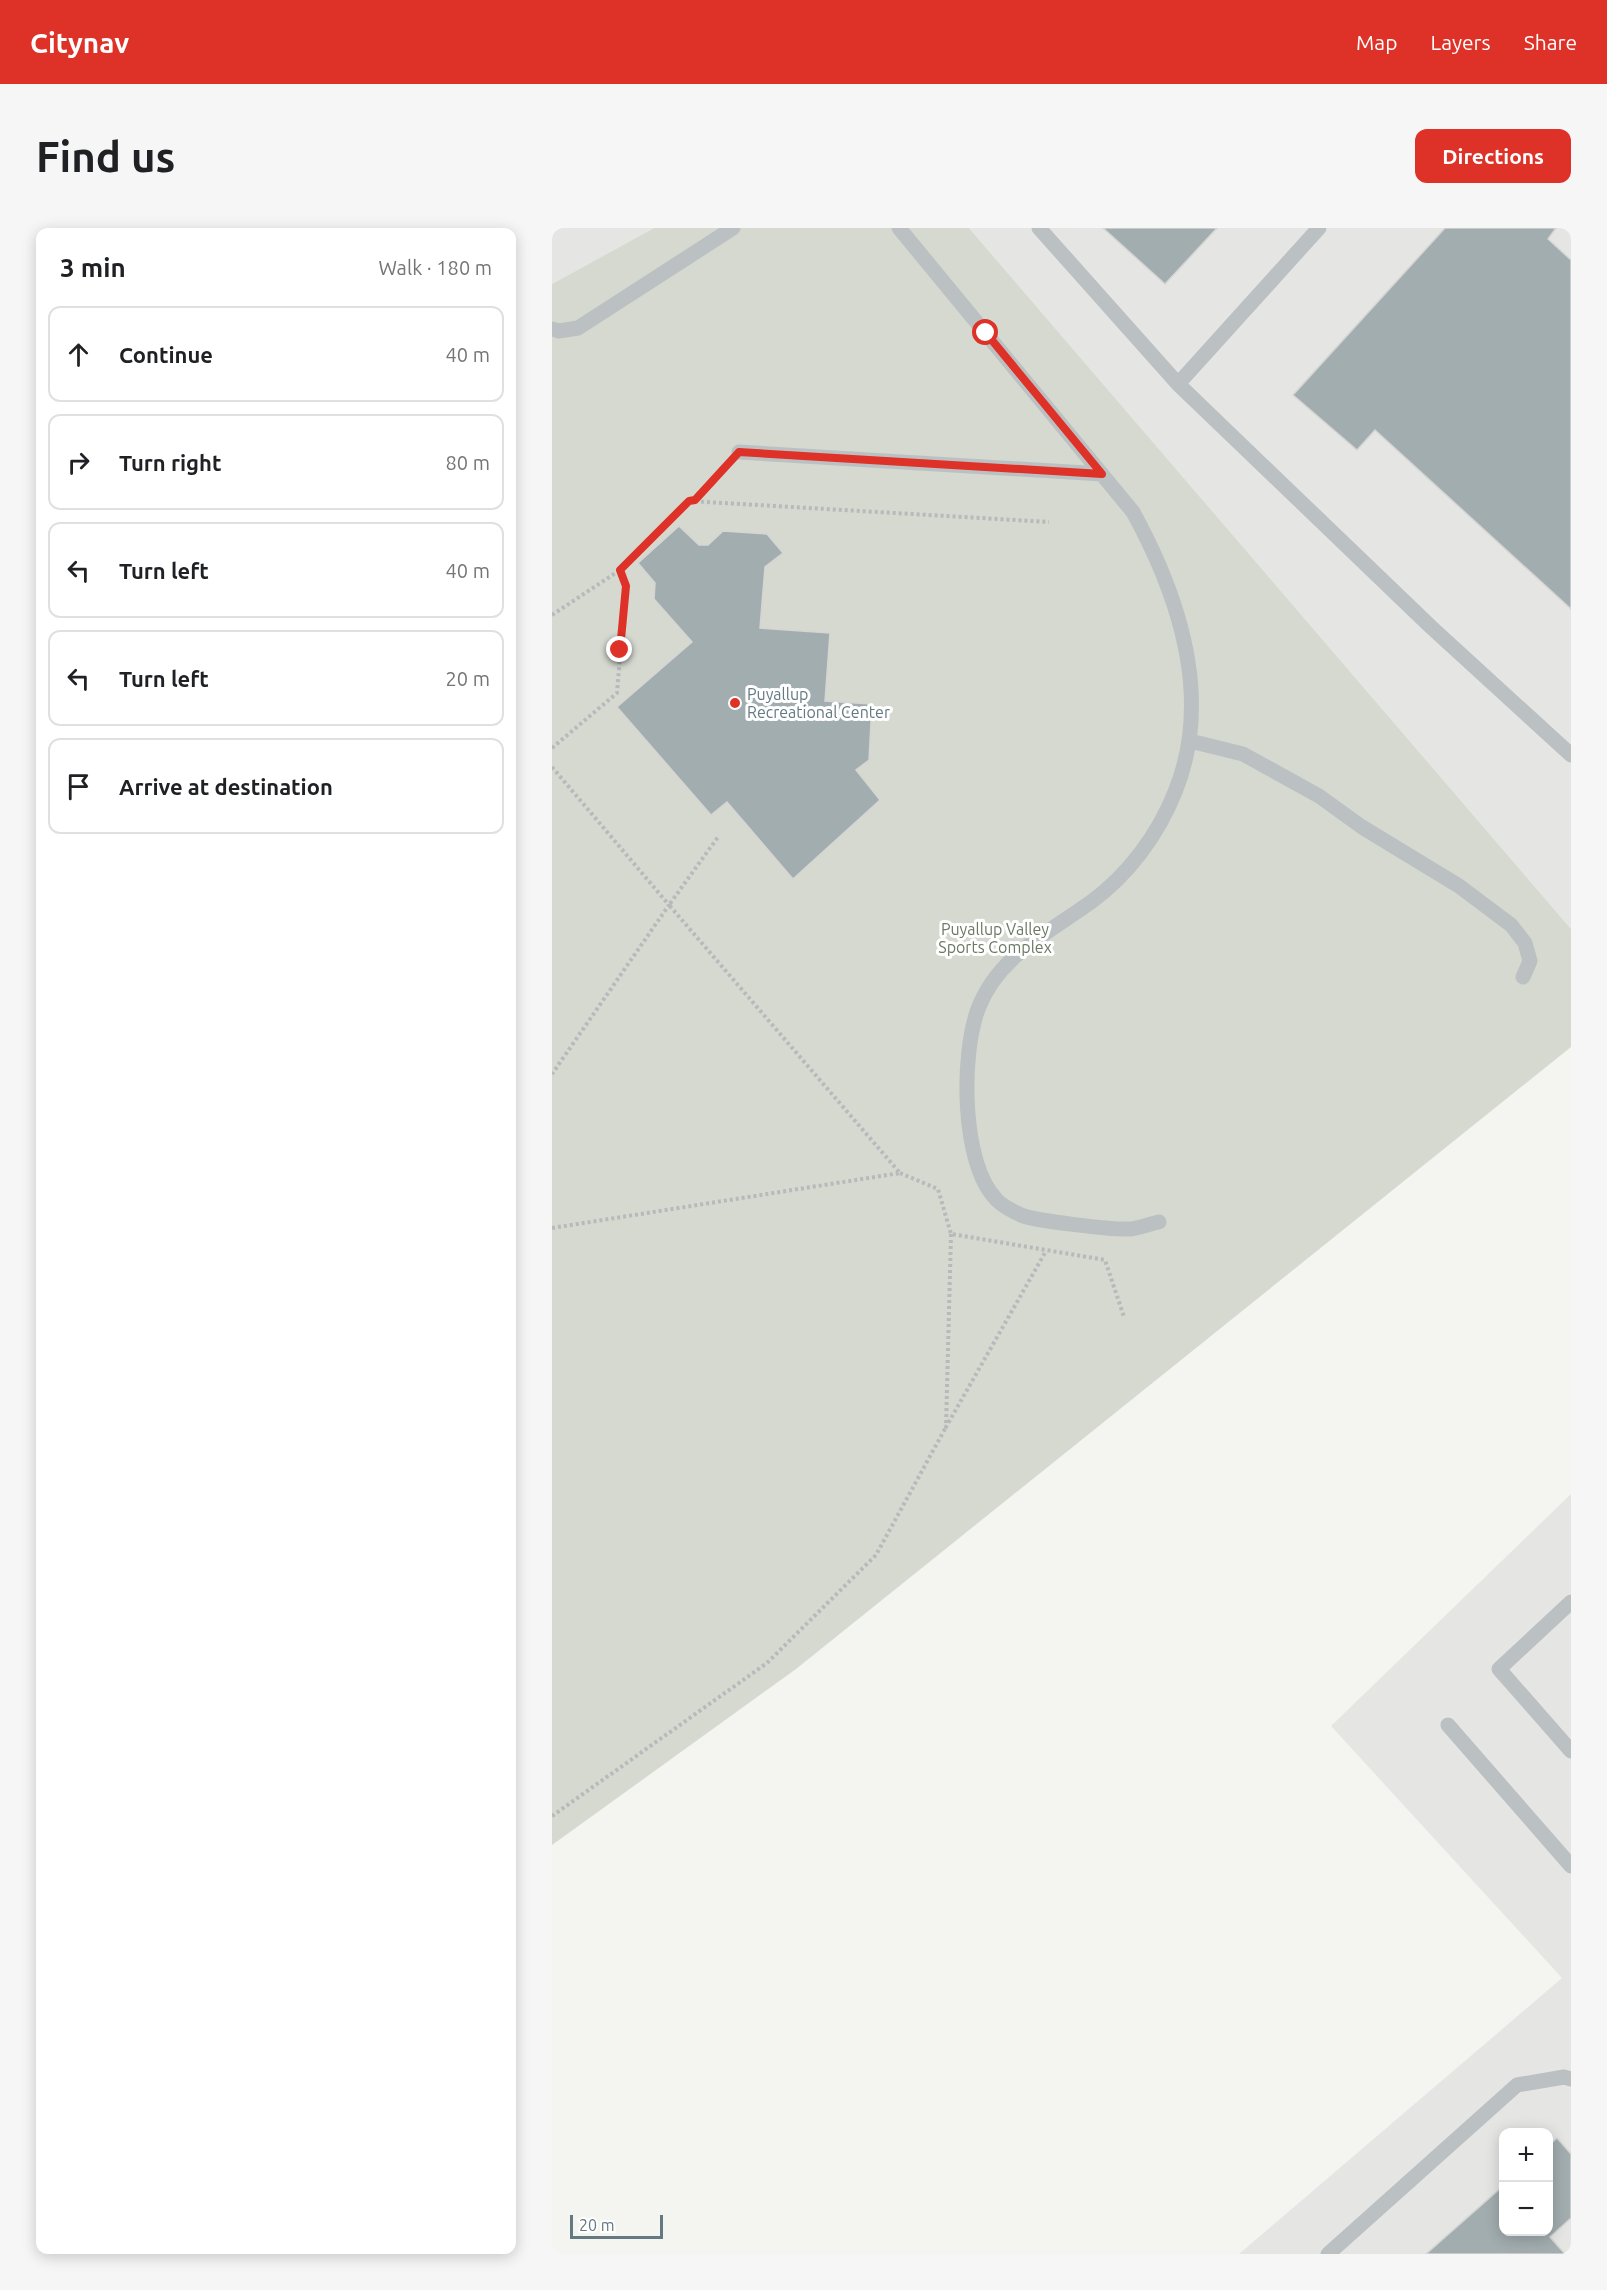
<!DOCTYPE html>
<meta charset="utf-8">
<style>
:root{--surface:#fff;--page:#f6f6f6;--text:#202124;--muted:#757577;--line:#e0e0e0;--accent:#de3127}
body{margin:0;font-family:Ubuntu,sans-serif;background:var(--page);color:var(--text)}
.controls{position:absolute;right:18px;bottom:18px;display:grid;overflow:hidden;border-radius:12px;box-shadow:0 3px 15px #0003}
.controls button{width:54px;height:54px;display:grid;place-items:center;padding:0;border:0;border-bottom:2px solid var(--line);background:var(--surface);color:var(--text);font:30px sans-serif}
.scale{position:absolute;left:18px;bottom:15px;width:93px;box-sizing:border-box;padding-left:6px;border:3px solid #647981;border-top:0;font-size:16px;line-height:21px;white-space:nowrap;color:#647981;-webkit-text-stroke:4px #fff;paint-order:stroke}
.stop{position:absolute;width:18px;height:18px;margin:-14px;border:4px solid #de3127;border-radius:50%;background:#fff}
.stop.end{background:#de3127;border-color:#fff;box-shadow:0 2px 6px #0008}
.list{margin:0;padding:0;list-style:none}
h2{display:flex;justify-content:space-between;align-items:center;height:78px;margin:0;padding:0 24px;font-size:26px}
h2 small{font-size:20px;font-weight:400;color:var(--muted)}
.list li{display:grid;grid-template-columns:39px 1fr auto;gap:18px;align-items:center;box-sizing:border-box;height:96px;margin:0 12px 12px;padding:0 12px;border:2px solid var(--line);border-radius:12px}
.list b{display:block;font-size:22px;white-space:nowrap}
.list em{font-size:20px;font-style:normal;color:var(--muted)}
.icon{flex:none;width:33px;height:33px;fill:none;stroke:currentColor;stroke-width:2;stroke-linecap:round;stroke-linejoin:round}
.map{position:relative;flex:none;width:1019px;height:2026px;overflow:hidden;border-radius:12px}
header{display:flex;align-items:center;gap:36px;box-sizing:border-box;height:84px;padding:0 30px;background:var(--accent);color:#fff}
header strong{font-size:28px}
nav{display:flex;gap:33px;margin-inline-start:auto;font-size:21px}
.intro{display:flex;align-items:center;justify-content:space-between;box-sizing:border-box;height:144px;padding:0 36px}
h1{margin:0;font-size:42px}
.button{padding:15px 27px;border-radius:12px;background:var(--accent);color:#fff;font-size:21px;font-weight:700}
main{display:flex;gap:36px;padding:0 36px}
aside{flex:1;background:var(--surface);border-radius:12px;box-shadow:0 3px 15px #0003}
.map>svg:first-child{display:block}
.built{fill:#e5e5e4;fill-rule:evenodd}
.green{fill:#d5d9d0}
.building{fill:#a2adb0;stroke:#d6d5d3;stroke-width:1.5}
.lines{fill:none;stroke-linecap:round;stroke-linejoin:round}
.path{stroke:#b6babb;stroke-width:4;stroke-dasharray:3 3;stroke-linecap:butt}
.service{stroke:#bbc1c3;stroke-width:15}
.route{stroke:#de3127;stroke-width:8}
.poi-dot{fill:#de3127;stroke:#fff;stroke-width:2}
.labels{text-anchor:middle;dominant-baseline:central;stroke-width:6;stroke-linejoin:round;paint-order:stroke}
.poi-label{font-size:16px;fill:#647981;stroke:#fff;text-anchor:start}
.park-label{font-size:16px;fill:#6b7863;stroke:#fff}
</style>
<header>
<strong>Citynav</strong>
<nav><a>Map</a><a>Layers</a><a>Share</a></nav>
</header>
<div class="intro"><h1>Find us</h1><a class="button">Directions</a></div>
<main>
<aside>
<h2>3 min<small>Walk · 180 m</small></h2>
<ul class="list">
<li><svg class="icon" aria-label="ahead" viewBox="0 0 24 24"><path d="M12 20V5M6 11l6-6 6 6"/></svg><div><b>Continue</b></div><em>40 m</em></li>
<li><svg class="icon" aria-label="right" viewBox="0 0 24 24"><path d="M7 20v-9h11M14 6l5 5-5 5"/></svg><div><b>Turn right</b></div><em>80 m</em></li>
<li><svg class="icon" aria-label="left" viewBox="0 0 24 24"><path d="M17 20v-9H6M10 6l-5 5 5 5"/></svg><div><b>Turn left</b></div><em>40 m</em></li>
<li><svg class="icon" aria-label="left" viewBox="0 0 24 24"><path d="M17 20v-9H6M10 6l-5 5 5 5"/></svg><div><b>Turn left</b></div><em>20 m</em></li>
<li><svg class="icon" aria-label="arrive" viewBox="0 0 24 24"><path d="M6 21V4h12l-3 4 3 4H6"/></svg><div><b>Arrive at destination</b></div></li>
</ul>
</aside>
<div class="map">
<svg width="1019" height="2026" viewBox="0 0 1019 2026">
<rect width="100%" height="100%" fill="#f4f4f1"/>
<path class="built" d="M 0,0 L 102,0 L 0,56 Z
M 417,0 L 1019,0 L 1019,701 Z
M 1019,1266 L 1019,2026 L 687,2026 L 1010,1750 L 779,1498 ZM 951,1904 L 996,1904 L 996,2004 L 951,2004 Z"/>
<path class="green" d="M 102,0 L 417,0 L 1019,701 L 1019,819 L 244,1441 L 0,1617 L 0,56 Z"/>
<path class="building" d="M 551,0 L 665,0 L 613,56 Z
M 893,0 L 1004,0 L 996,11 L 1019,32 L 1019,381 L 823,202 L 805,222 L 741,167 Z
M 127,298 L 147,317 L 156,317 L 171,303 L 215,306 L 231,325 L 213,339 L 208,400 L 278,405 L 273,473 L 320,476 L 317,532 L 304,542 L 328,572 L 241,651 L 175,574 L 159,587 L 65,479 L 140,414 L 102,371 L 103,355 L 86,335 Z
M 1005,1910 L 1019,1926 L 1019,1990 L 998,2009 L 1013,2026 L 874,2026 L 951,1958 L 951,2004 L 996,2004 L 996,1918 Z"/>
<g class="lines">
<path class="path" d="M 137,273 L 497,294
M 0,387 L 68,342 L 137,273 L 143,272 L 172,240
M 0,520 L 65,465 L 74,358 L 68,342
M 0,539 L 117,677 L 0,846
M 348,945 L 386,961 L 399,1006 L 553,1032 L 572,1089
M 0,1000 L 348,945 L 117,677 L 166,609
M 399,1006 L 394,1199 L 494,1023
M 0,1588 L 215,1435 L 324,1327 L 394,1199"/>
<path class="service" d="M 347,0 L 581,284 C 627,368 661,471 623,564 C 606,607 576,647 539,674 C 496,705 446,728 426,781 C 409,827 409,935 444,971 C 449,977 462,984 469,987 C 483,993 562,1002 578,1001 C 588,1000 597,996 607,994
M 487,0 L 626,156 L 879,399 L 1019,527
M 0,101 L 7,103 L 26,100 L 181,0
M 626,156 L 767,0
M 187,224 L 550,246
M 638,513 L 691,526 L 767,568 L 810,599 L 907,658 L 959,697 L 973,715 L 978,733 L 971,749
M 1019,1374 L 947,1441 L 1019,1523
M 896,1497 L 1019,1638
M 776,2026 L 965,1857 L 1012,1849 L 1019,1851"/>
</g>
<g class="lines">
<path class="route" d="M 68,422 L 74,358 L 68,342 L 137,273 L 143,272 L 187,224 L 550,246 L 434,105"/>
</g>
<circle class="poi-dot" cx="183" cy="475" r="6"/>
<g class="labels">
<g class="poi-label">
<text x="195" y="466">Puyallup<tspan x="195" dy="18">Recreational Center</tspan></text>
</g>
<g class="park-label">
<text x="443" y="701">Puyallup Valley<tspan x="443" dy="18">Sports Complex</tspan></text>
</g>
</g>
</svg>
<div class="controls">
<button>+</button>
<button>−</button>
</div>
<div class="scale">20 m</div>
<div class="stop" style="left:434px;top:105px"></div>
<div class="stop end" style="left:68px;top:422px"></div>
</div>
</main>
